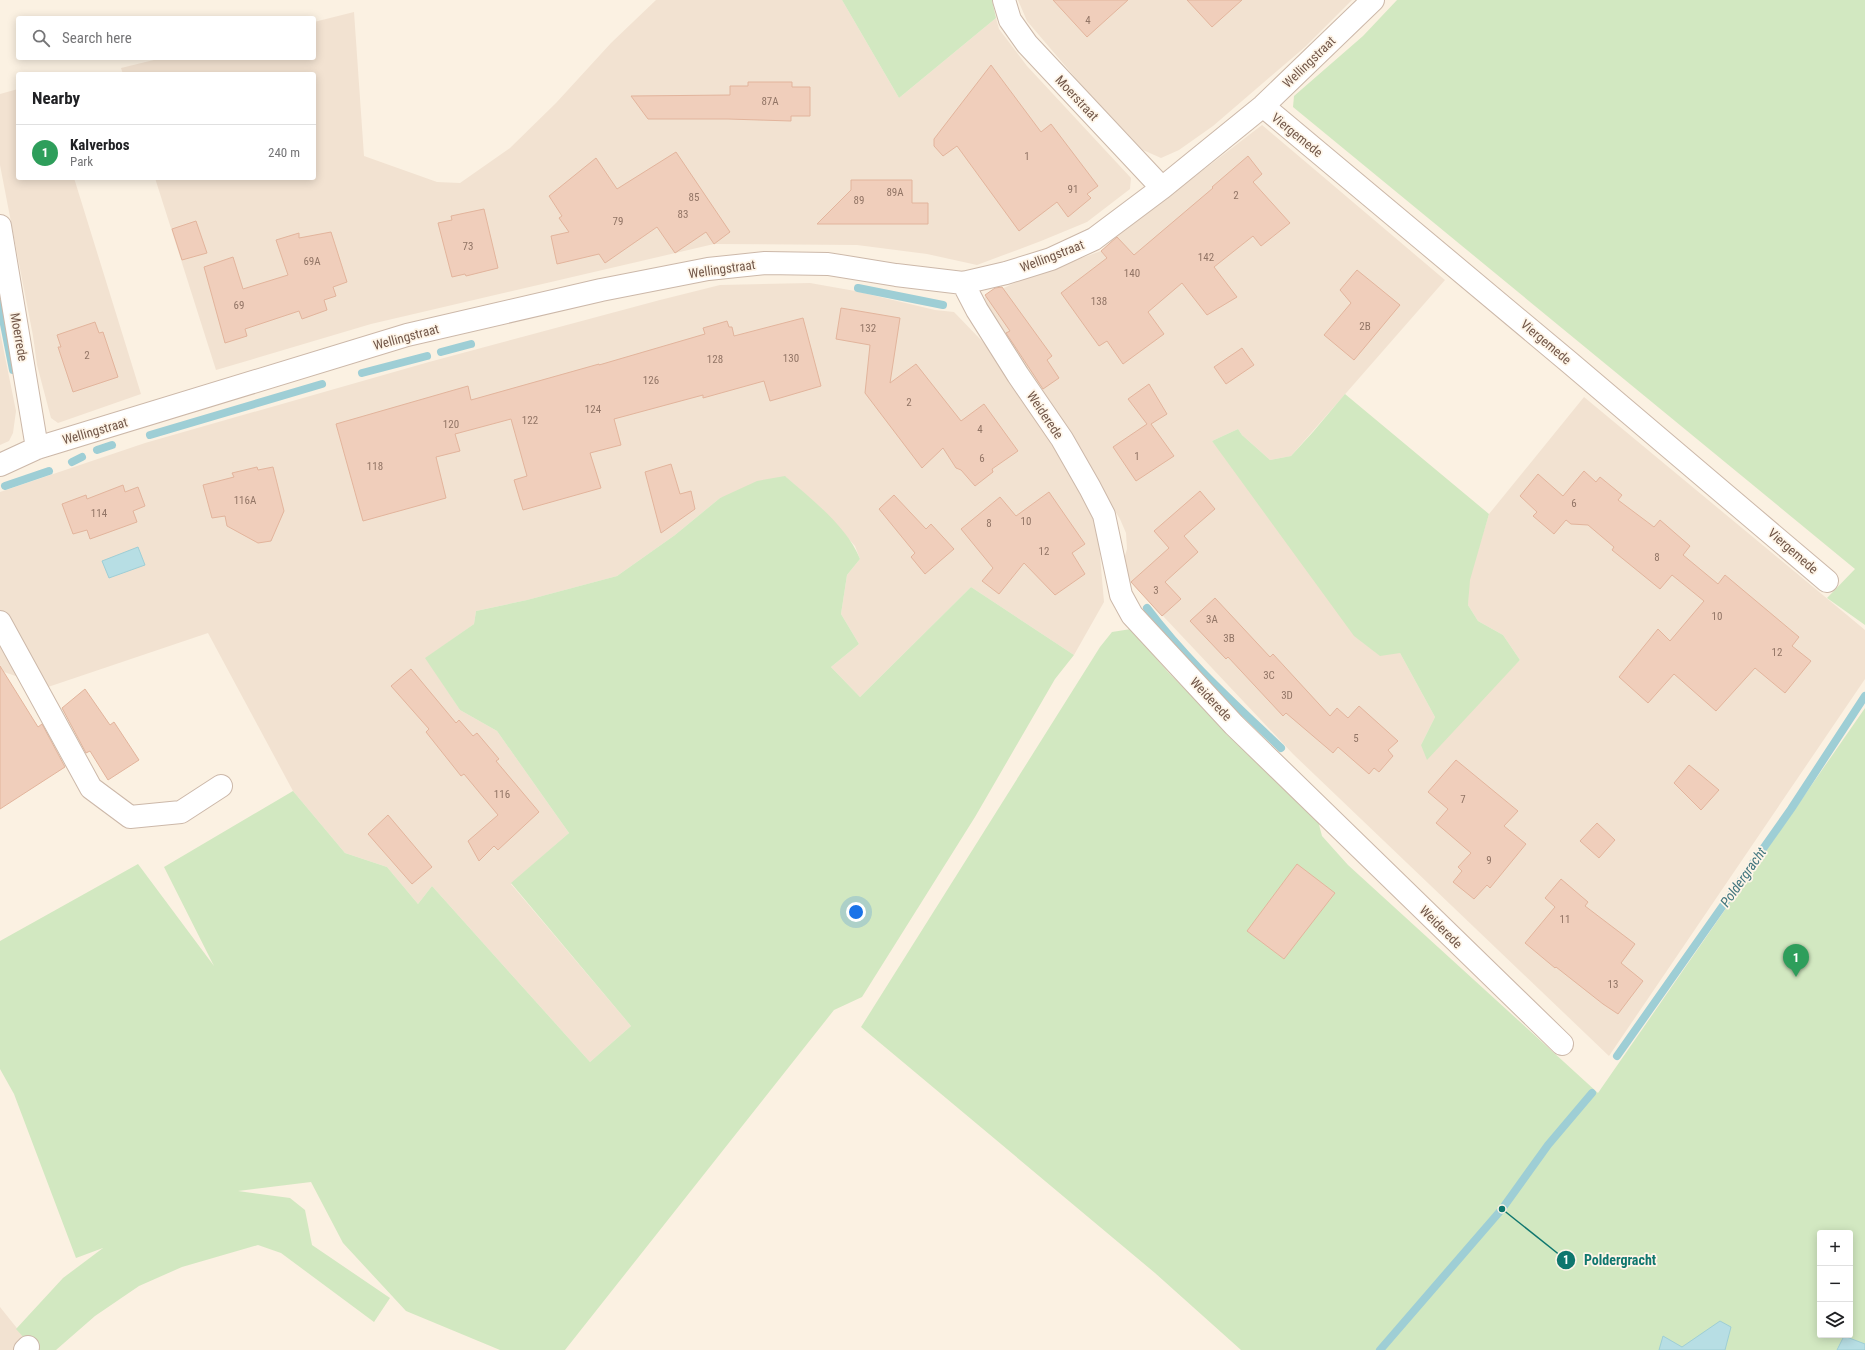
<!DOCTYPE html>
<meta charset="utf-8">
<style>
:root{--surface:#fff;--page:#f6f6f6;--text:#202124;--muted:#757577;--line:#e0e0e0;--accent:#e2684b}
body{margin:0;font-family:"Roboto Condensed",sans-serif;background:var(--page);color:var(--text)}
.controls{position:absolute;right:12px;bottom:12px;display:grid;overflow:hidden;border-radius:4px;box-shadow:0 2px 10px #0003}
.controls button{width:36px;height:36px;display:grid;place-items:center;padding:0;border:0;border-bottom:1px solid var(--line);background:var(--surface);color:var(--text);font:20px sans-serif}
.you{position:absolute;left:856px;top:912px;width:14px;height:14px;margin:-10px;border:3px solid #fff;border-radius:50%;background:#1a73e8;box-shadow:0 0 0 6px #1a73e833}
.badge{display:grid;place-items:center;width:26px;height:26px;border-radius:50%;background:var(--accent);color:#fff;font-size:13px;font-weight:700}
.pin{position:absolute;translate:-50% -33px;filter:drop-shadow(0 1px 2px #0008)}
.pin::after{content:'';position:absolute;top:21px;width:14px;height:12px;background:inherit;clip-path:polygon(0 0,100% 0,50% 100%)}
.list{margin:0;padding:0;list-style:none}
h2{display:flex;justify-content:space-between;align-items:center;height:52px;margin:0;padding:0 16px;font-size:17px}
h2 small{font-size:13px;font-weight:400;color:var(--muted)}
.list li{display:grid;grid-template-columns:26px 1fr auto;gap:12px;align-items:center;box-sizing:border-box;height:56px;padding:0 16px;border-top:1px solid var(--line)}
.list b{display:block;font-size:15px;white-space:nowrap}
.list p{margin:0;font-size:13px;white-space:nowrap;color:var(--muted)}
.list em{font-size:13px;font-style:normal;color:var(--muted)}
.icon{flex:none;width:22px;height:22px;fill:none;stroke:currentColor;stroke-width:2;stroke-linecap:round;stroke-linejoin:round}
.map{position:relative;flex:none;width:1865px;height:1350px;overflow:hidden}
.search{position:absolute;background:var(--surface);box-shadow:0 2px 10px #0003;left:16px;top:16px;width:300px;height:44px;display:flex;align-items:center;gap:10px;box-sizing:border-box;padding:0 14px;border-radius:4px;color:var(--muted);font-size:15px}
.panel{position:absolute;background:var(--surface);box-shadow:0 2px 10px #0003;left:16px;top:72px;width:300px;height:108px;border-radius:4px}
.map>svg:first-child{display:block}
.residential{fill:#f2e2d1}
.green{fill:#d2e8c1;fill-rule:evenodd}
.water{fill:#b7dee4;stroke:#9eced5}
.lines{fill:none;stroke-linecap:round;stroke-linejoin:round}
.stream{stroke:#9eced5;stroke-width:8}
.building{fill:#f0cebb;stroke:#e2b49c}
.minor-casing{stroke:#ccb8a9;stroke-width:24}
.minor{stroke:#fff;stroke-width:22}
.labels{text-anchor:middle;dominant-baseline:central;stroke-width:3.5;stroke-linejoin:round;paint-order:stroke}
.number-label{font-size:11px;fill:#927566}
.street-label{font-size:13px;fill:#725749;stroke:#fef5e8}
.water-label{font-size:14px;font-style:italic;fill:#41757e;stroke:#fef5e8}
.leader{fill:none;stroke:#0f766e;stroke-width:1.5}
.callout-dot{fill:#0f766e;stroke:#fef5e8;stroke-width:1.5}
.mark-label{font-size:12px;text-anchor:middle;font-weight:bold;fill:#fff}
.callout-label{font-size:14px;text-anchor:middle;font-weight:bold;fill:#0f766e;stroke:#fef5e8;stroke-width:3.5;stroke-linejoin:round;paint-order:stroke}
</style>
<div class="map">
<svg width="1865" height="1350" viewBox="0 0 1865 1350">
<rect width="100%" height="100%" fill="#fbf1e2"/>
<path class="residential" d="M 656,0 L 842,0 L 899,98 L 996,18 L 999,29 L 1027,66 L 1131,178 L 1130,189 L 1087,222 L 1041,241 L 977,265 L 927,254 L 857,245 L 714,244 L 371,324 L 216,370 L 155,178 L 314,178 L 314,74 L 123,74 L 121,68 L 162,58 L 314,58 L 314,22 L 354,12 L 364,156 L 437,182 L 460,183 L 510,148 L 556,103 L 611,43 Z
M 1018,0 L 1352,0 L 1305,47 L 1213,126 L 1179,150 L 1161,158 L 1143,150 L 1084,88 L 1027,21 Z
M 18,89 L 18,178 L 74,178 L 141,394 L 58,423 L 51,418 L 37,365 L 33,336 L 0,165 L 0,94 Z
M 1262,125 L 1445,280 L 1291,456 L 1270,460 L 1242,435 L 1238,429 L 1212,441 L 1400,653 L 1435,717 L 1421,745 L 1483,698 L 1520,660 L 1503,635 L 1478,621 L 1468,605 L 1469,580 L 1489,514 L 1584,397 L 1865,630 L 1865,679 L 1609,1056 L 1293,754 L 1131,582 L 1128,577 L 1124,559 L 1127,549 L 1126,533 L 1120,519 L 983,303 L 985,297 L 1023,279 L 1101,251 L 1117,236 Z
M 810,283 L 855,291 L 935,310 L 954,312 L 982,341 L 1008,373 L 1085,498 L 1098,532 L 1104,602 L 1074,655 L 971,587 L 860,697 L 831,667 L 859,644 L 841,614 L 847,575 L 860,559 L 855,546 L 823,510 L 786,477 L 720,498 L 675,535 L 617,576 L 527,600 L 476,611 L 474,624 L 426,658 L 460,710 L 497,731 L 569,833 L 511,884 L 631,1026 L 590,1062 L 432,886 L 418,904 L 387,867 L 345,853 L 293,791 L 208,633 L 48,687 L 4,672 L 0,675 L 0,492 L 145,443 L 429,362 L 660,300 L 720,285 Z
M 0,332 L 16,411 L 13,433 L 9,441 L 0,445 Z
M 0,1307 L 28,1342 L 19,1350 L 0,1350 Z"/>
<path class="green" d="M 842,0 L 992,0 L 996,18 L 899,98 Z
M 1397,0 L 1865,0 L 1865,625 L 1827,598 L 1855,569 L 1293,107 L 1294,96 L 1363,36 Z
M 1345,394 L 1489,514 L 1470,580 L 1468,605 L 1478,621 L 1503,635 L 1520,660 L 1427,760 L 1421,745 L 1435,717 L 1400,653 L 1380,656 L 1354,636 L 1212,441 L 1238,429 L 1242,435 L 1270,460 L 1291,456 L 1313,432 Z
M 785,476 C 811,499 847,526 860,559 L 847,575 L 841,614 L 859,644 L 831,667 L 860,697 L 971,587 L 1074,655 L 1055,679 L 975,817 L 862,997 L 834,1010 L 565,1350 L 500,1350 L 406,1311 L 343,1243 L 311,1182 L 238,1191 L 290,1198 L 305,1210 L 312,1245 L 390,1298 L 374,1322 L 281,1253 L 258,1245 L 182,1267 L 139,1286 L 95,1316 L 56,1350 L 35,1350 L 16,1329 L 63,1278 L 103,1248 L 76,1258 L 14,1094 L 0,1069 L 0,941 L 138,864 L 214,966 L 164,867 L 293,791 L 345,853 L 387,867 L 418,904 L 432,886 L 590,1062 L 631,1026 L 511,883 L 569,833 L 497,731 L 460,710 L 425,658 L 474,624 L 476,611 L 527,600 L 617,576 L 675,535 L 720,498 L 757,481 Z
M 1131,629 L 1168,672 L 1318,821 L 1322,836 L 1348,865 L 1598,1093 L 1865,708 L 1865,1350 L 1241,1350 L 1155,1273 L 861,1027 L 1100,647 L 1112,632 ZM 1820,1233 L 1850,1233 L 1850,1335 L 1820,1335 Z"/>
<path class="water" d="M 138,547 L 145,565 L 109,578 L 102,561 Z
M 1720,1321 L 1731,1327 L 1725,1350 L 1659,1350 L 1663,1336 L 1682,1347 Z
M 1844,1336 L 1865,1344 L 1865,1350 L 1837,1350 Z"/>
<g class="lines">
<path class="stream" d="M 858,288 L 943,305
M 0,304 L 13,370
M 441,352 L 471,344
M 362,373 L 427,356
M 150,435 L 322,384
M 97,450 L 112,445
M 72,462 L 82,457
M 5,486 L 49,471
M 1147,608 C 1186,660 1234,703 1281,748
M 1617,1056 L 1791,809 L 1865,696
M 1380,1350 L 1502,1209 L 1548,1145 L 1592,1093"/>
</g>
<path class="building" d="M 1053,0 L 1128,0 L 1087,37 Z
M 1187,0 L 1242,0 L 1212,27 Z
M 991,65 L 1041,132 L 1051,124 L 1098,186 L 1087,194 L 1091,198 L 1068,217 L 1057,202 L 1019,231 L 957,146 L 943,156 L 934,146 L 934,139 Z
M 748,82 L 792,82 L 792,87 L 810,87 L 810,116 L 791,116 L 791,121 L 728,119 L 648,119 L 631,96 L 730,95 L 730,86 L 748,86 Z
M 676,152 L 730,232 L 714,244 L 706,232 L 675,253 L 657,227 L 605,263 L 599,254 L 557,264 L 551,236 L 569,232 L 559,218 L 562,216 L 549,196 L 596,158 L 617,189 Z
M 1248,156 L 1262,174 L 1253,182 L 1290,223 L 1261,246 L 1253,236 L 1214,267 L 1237,297 L 1207,315 L 1182,283 L 1148,312 L 1164,334 L 1123,364 L 1107,341 L 1099,346 L 1061,293 L 1107,258 L 1101,251 L 1117,237 L 1134,255 L 1213,188 L 1212,187 Z
M 851,180 L 912,180 L 912,203 L 928,203 L 928,224 L 817,224 L 851,190 Z
M 484,209 L 498,268 L 466,276 L 465,274 L 452,277 L 438,223 L 452,220 L 451,216 Z
M 196,221 L 207,253 L 182,260 L 172,229 Z
M 331,232 L 347,282 L 333,287 L 336,296 L 324,300 L 327,310 L 302,319 L 299,311 L 245,329 L 247,336 L 225,343 L 204,267 L 233,257 L 243,289 L 288,275 L 276,240 L 299,233 L 299,238 Z
M 1357,270 L 1400,305 L 1354,360 L 1324,335 L 1351,303 L 1340,290 Z
M 1002,287 L 1052,356 L 1047,360 L 1059,378 L 1043,389 L 1006,333 L 1010,331 L 985,295 L 995,288 Z
M 841,308 L 900,318 L 890,383 L 916,364 L 961,421 L 984,404 L 1018,451 L 992,469 L 993,472 L 975,486 L 961,470 L 956,468 L 943,448 L 922,468 L 865,393 L 870,345 L 836,339 Z
M 803,318 L 821,386 L 770,401 L 764,381 L 703,398 L 703,395 L 614,419 L 621,445 L 590,453 L 601,488 L 523,510 L 514,480 L 527,476 L 511,419 L 455,434 L 460,451 L 436,457 L 446,498 L 363,521 L 336,424 L 468,386 L 471,400 L 599,364 L 599,365 L 705,334 L 703,328 L 727,321 L 729,327 L 732,327 L 734,336 Z
M 95,322 L 99,333 L 103,332 L 118,377 L 73,392 L 58,347 L 61,347 L 57,335 Z
M 1242,348 L 1254,365 L 1226,384 L 1214,367 Z
M 1149,384 L 1167,414 L 1151,424 L 1174,456 L 1136,481 L 1113,447 L 1147,424 L 1128,399 Z
M 671,464 L 680,494 L 691,491 L 695,509 L 661,533 L 645,472 Z
M 257,467 L 258,470 L 273,467 L 284,511 L 271,541 L 258,543 L 227,526 L 225,516 L 212,518 L 203,485 L 234,477 L 232,473 Z
M 1584,471 L 1596,482 L 1600,477 L 1622,495 L 1618,500 L 1654,527 L 1660,520 L 1690,546 L 1683,555 L 1718,584 L 1725,575 L 1799,637 L 1792,646 L 1811,661 L 1785,693 L 1755,668 L 1716,711 L 1674,674 L 1648,703 L 1619,677 L 1658,629 L 1670,641 L 1704,601 L 1672,575 L 1660,589 L 1612,550 L 1614,547 L 1588,525 L 1571,524 L 1566,520 L 1554,534 L 1533,516 L 1537,512 L 1520,496 L 1538,474 L 1563,496 Z
M 123,485 L 125,492 L 138,487 L 145,506 L 133,511 L 137,522 L 90,539 L 87,530 L 73,534 L 62,504 L 86,495 L 87,499 Z
M 1200,491 L 1215,509 L 1184,536 L 1198,552 L 1165,582 L 1181,599 L 1162,616 L 1131,582 L 1169,548 L 1154,531 Z
M 1049,492 L 1085,544 L 1072,553 L 1085,574 L 1055,595 L 1024,563 L 999,594 L 982,581 L 993,568 L 961,529 L 1000,497 L 1016,516 Z
M 894,495 L 926,529 L 931,524 L 954,549 L 925,574 L 911,557 L 915,553 L 879,509 Z
M 1215,598 L 1270,657 L 1273,654 L 1330,716 L 1337,708 L 1348,718 L 1359,706 L 1398,741 L 1388,750 L 1393,756 L 1379,772 L 1374,768 L 1369,774 L 1338,747 L 1333,753 L 1286,713 L 1283,716 L 1228,657 L 1226,659 L 1190,621 Z
M 0,666 L 38,727 L 42,724 L 65,767 L 0,809 Z
M 411,669 L 456,723 L 459,720 L 473,736 L 477,733 L 499,759 L 496,761 L 539,812 L 498,850 L 494,846 L 479,861 L 468,841 L 498,815 L 464,774 L 461,776 L 426,732 L 429,729 L 391,686 Z
M 85,689 L 110,725 L 114,722 L 139,760 L 108,780 L 90,751 L 86,753 L 62,708 Z
M 1456,760 L 1518,811 L 1504,826 L 1526,844 L 1490,888 L 1487,885 L 1474,899 L 1453,882 L 1462,871 L 1458,867 L 1471,853 L 1436,823 L 1448,809 L 1428,792 Z
M 1689,765 L 1719,790 L 1701,810 L 1674,783 Z
M 388,815 L 432,867 L 412,884 L 368,834 Z
M 1597,823 L 1615,840 L 1599,858 L 1580,841 Z
M 1297,864 L 1335,893 L 1284,959 L 1247,931 Z
M 1561,879 L 1588,902 L 1585,906 L 1635,944 L 1621,963 L 1643,981 L 1618,1014 L 1603,1004 L 1556,967 L 1555,968 L 1525,943 L 1555,907 L 1545,898 Z"/>
<g class="lines">
<defs>
<path id="minor" d="M 1004,0 L 1010,20 L 1027,44 L 1162,188
M 1263,106 L 1569,362 L 1827,581
M 0,226 L 37,448
M 963,283 L 977,310 L 1018,375 L 1062,439 L 1090,488 L 1104,515 L 1121,595 L 1132,615 L 1234,725 L 1562,1044
M 0,465 L 37,448 L 407,335 L 601,290 L 708,269 L 765,263 L 828,264 L 896,275 L 963,283 L 1006,273 L 1051,259 L 1094,239 L 1162,188 L 1263,106 L 1373,0
M 0,622 L 91,788 L 130,817 L 181,812 L 221,786
M 25,1350 L 28,1347"/>
</defs>
<use href="#minor" class="minor-casing"/>
<use href="#minor" class="minor"/>
</g>
<g class="labels">
<g class="number-label">
<text x="1088" y="20">4</text>
<text x="770" y="101">87A</text>
<text x="1027" y="156">1</text>
<text x="1073" y="189">91</text>
<text x="895" y="192">89A</text>
<text x="1236" y="195">2</text>
<text x="694" y="197">85</text>
<text x="859" y="200">89</text>
<text x="683" y="214">83</text>
<text x="618" y="221">79</text>
<text x="468" y="246">73</text>
<text x="1206" y="257">142</text>
<text x="312" y="261">69A</text>
<text x="1132" y="273">140</text>
<text x="1099" y="301">138</text>
<text x="239" y="305">69</text>
<text x="1365" y="326">2B</text>
<text x="868" y="328">132</text>
<text x="87" y="355">2</text>
<text x="791" y="358">130</text>
<text x="715" y="359">128</text>
<text x="651" y="380">126</text>
<text x="909" y="402">2</text>
<text x="593" y="409">124</text>
<text x="530" y="420">122</text>
<text x="451" y="424">120</text>
<text x="980" y="429">4</text>
<text x="1137" y="456">1</text>
<text x="982" y="458">6</text>
<text x="375" y="466">118</text>
<text x="245" y="500">116A</text>
<text x="1574" y="503">6</text>
<text x="99" y="513">114</text>
<text x="1026" y="521">10</text>
<text x="989" y="523">8</text>
<text x="1044" y="551">12</text>
<text x="1657" y="557">8</text>
<text x="1156" y="590">3</text>
<text x="1717" y="616">10</text>
<text x="1212" y="619">3A</text>
<text x="1229" y="638">3B</text>
<text x="1777" y="652">12</text>
<text x="1269" y="675">3C</text>
<text x="1287" y="695">3D</text>
<text x="1356" y="738">5</text>
<text x="502" y="794">116</text>
<text x="1463" y="799">7</text>
<text x="1489" y="860">9</text>
<text x="1565" y="919">11</text>
<text x="1613" y="984">13</text>
</g>
<g class="street-label">
<text transform="translate(1309 62) rotate(-44)">Wellingstraat</text>
<text transform="translate(1077 98) rotate(47)">Moerstraat</text>
<text transform="translate(1297 135) rotate(39)">Viergemede</text>
<text transform="translate(1052 256) rotate(-21)">Wellingstraat</text>
<text transform="translate(722 269) rotate(-8)">Wellingstraat</text>
<text transform="translate(19 337) rotate(80)">Moerrede</text>
<text transform="translate(406 337) rotate(-15)">Wellingstraat</text>
<text transform="translate(1546 342) rotate(40)">Viergemede</text>
<text transform="translate(1045 415) rotate(56)">Weiderede</text>
<text transform="translate(95 431) rotate(-16)">Wellingstraat</text>
<text transform="translate(1793 551) rotate(41)">Viergemede</text>
<text transform="translate(1211 699) rotate(47)">Weiderede</text>
<text transform="translate(1441 927) rotate(45)">Weiderede</text>
</g>
<g class="water-label">
<text transform="translate(1743 877) rotate(-55)">Poldergracht</text>
</g>
</g>
<path class="leader" d="M1502 1209L1566 1260"/>
<g class="callout-dot">
<circle cx="1502" cy="1209" r="4"/>
<circle cx="1566" cy="1260" r="10"/>
</g>
<g class="mark-label">
<text x="1566" y="1264">1</text>
</g>
<g class="callout-label">
<text x="1620" y="1265">Poldergracht</text>
</g>
</svg>
<div class="controls">
<button>+</button>
<button>−</button>
<button><svg class="icon" aria-label="layers" viewBox="0 0 24 24"><path d="M12 4l9 5-9 5-9-5zM3 14l9 5 9-5"/></svg></button>
</div>
<div class="you"></div>
<div class="pin badge" style="left:1796px;top:977px;background:#2e9e5b">1</div>
<div class="search"><svg class="icon" aria-label="search" viewBox="0 0 24 24"><circle cx="10" cy="10" r="6"/><path d="M15 15l6 6"/></svg>Search here</div>
<section class="panel">
<h2>Nearby<small></small></h2>
<ul class="list">
<li><span class="badge" style="background:#2e9e5b">1</span><div><b>Kalverbos</b><p>Park</p></div><em>240 m</em></li>
</ul>
</section>
</div>
